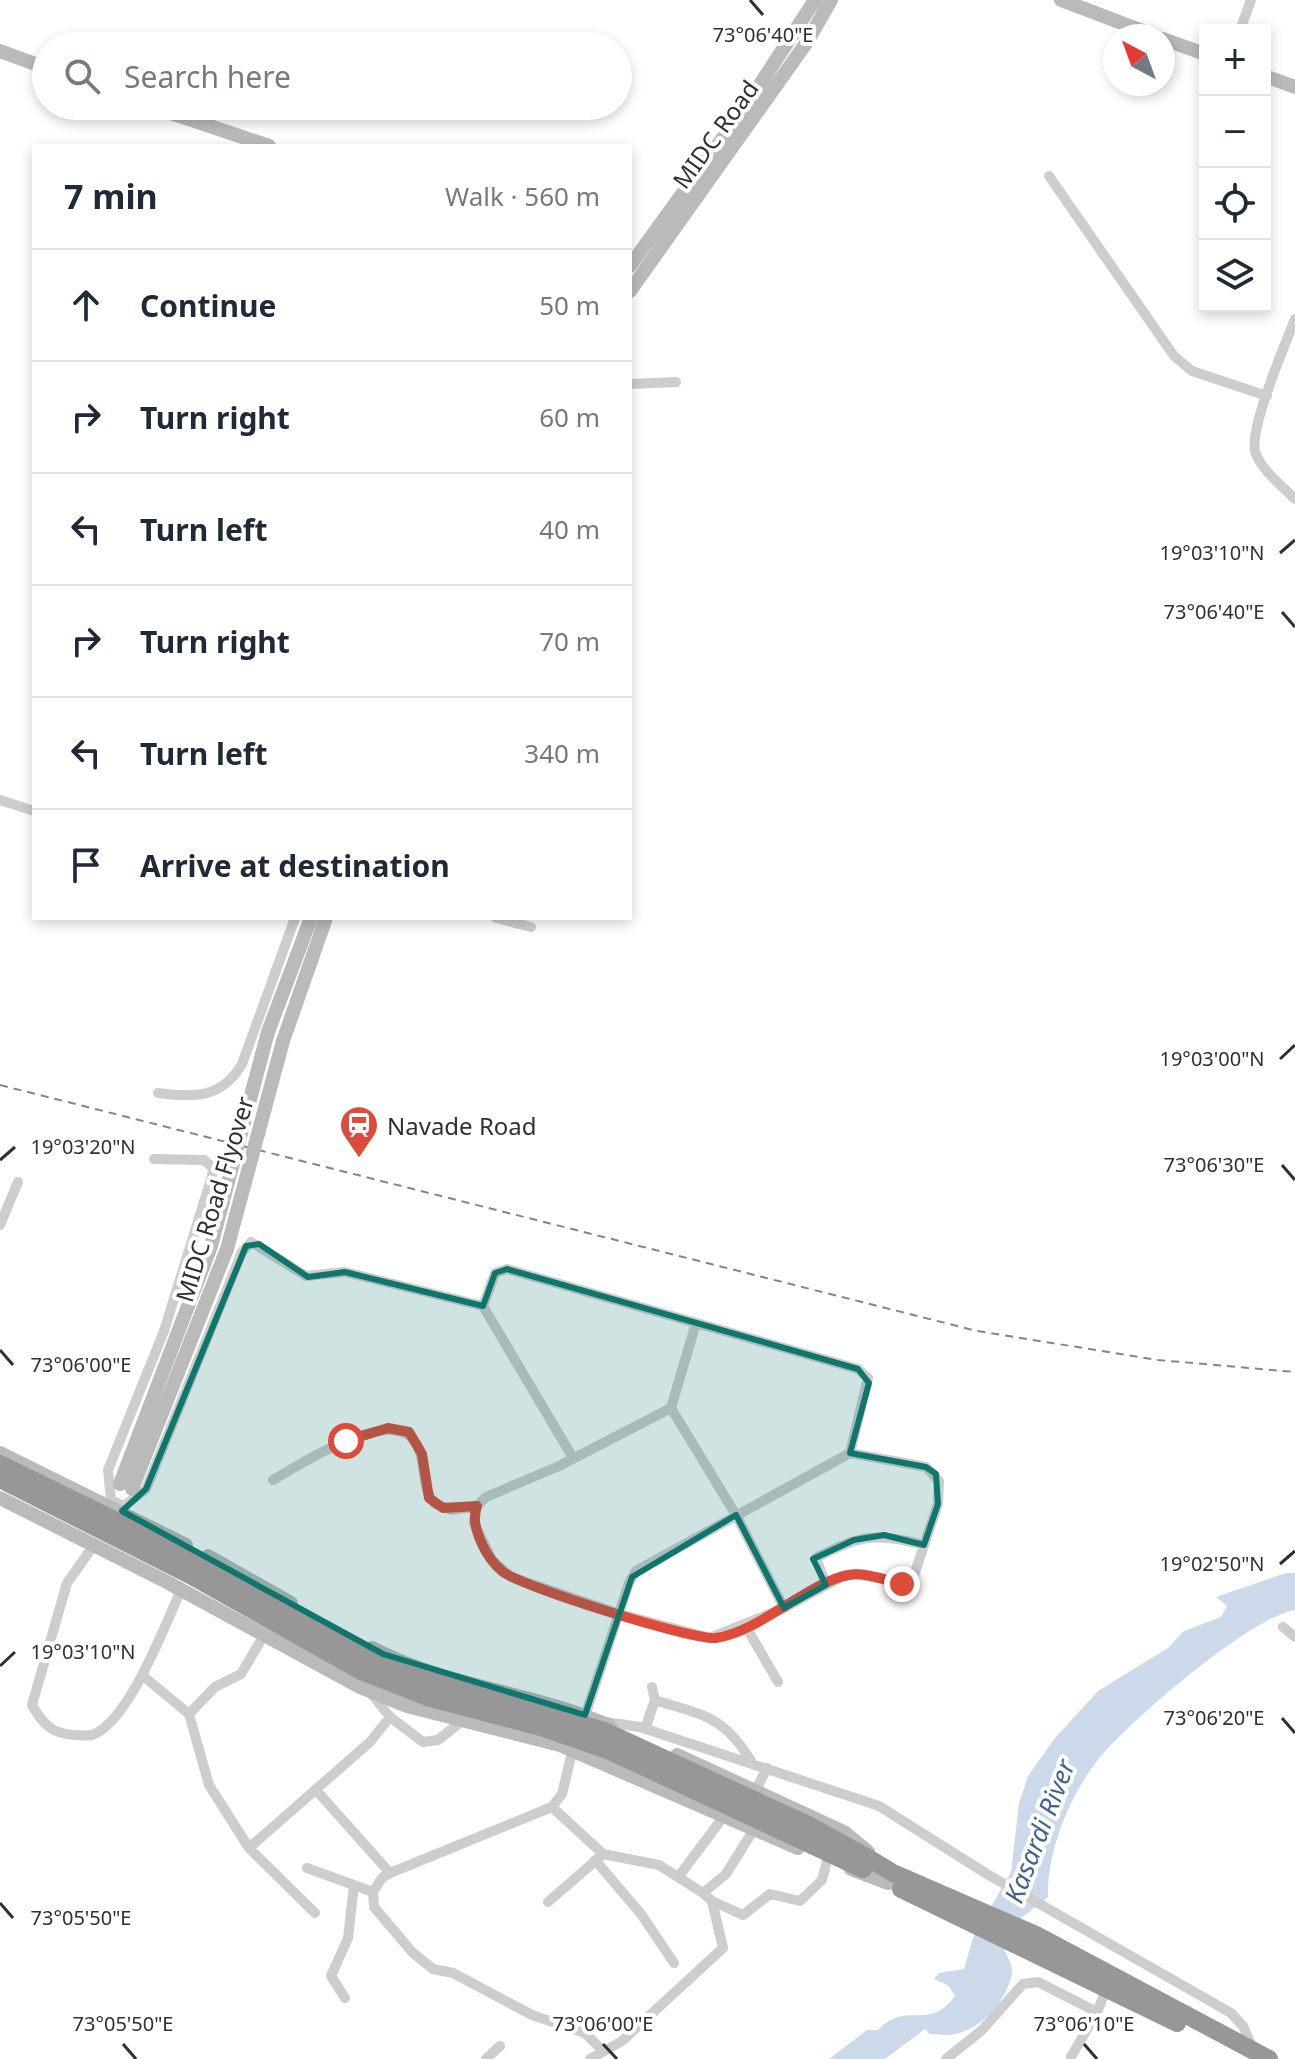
<!DOCTYPE html>
<meta charset="utf-8">
<style>
:root{--surface:#fff;--page:#f6f6f7;--text:#1f2937;--muted:#747a83;--line:#e0e1e3}
body{margin:0;font-family:"Noto Sans",sans-serif;background:var(--page);color:var(--text)}
.controls{position:absolute;right:24px;top:24px;display:grid;overflow:hidden;border-radius:0px;box-shadow:0 4px 12px #0003}
.controls button{width:72px;height:72px;display:grid;place-items:center;padding:0;border:0;border-bottom:2px solid var(--line);background:var(--surface);color:var(--text);font:40px sans-serif}
.compass{position:absolute;left:1103px;top:24px;width:72px;height:72px;border-radius:50%;background:var(--surface);box-shadow:0 4px 12px #0003;rotate:319deg}
.stop{position:absolute;width:24px;height:24px;margin:-18px;border:6px solid #dd4c3b;border-radius:50%;background:#fff}
.stop.end{background:#dd4c3b;border-color:#fff;box-shadow:0 2px 8px #0008}
.list{margin:0;padding:0;list-style:none}
h2{display:flex;justify-content:space-between;align-items:center;height:104px;margin:0;padding:0 32px;font-size:34px}
h2 small{font-size:26px;font-weight:400;color:var(--muted)}
.list li{display:grid;grid-template-columns:52px 1fr auto;gap:24px;align-items:center;box-sizing:border-box;height:112px;padding:0 32px;border-top:2px solid var(--line)}
.list b{display:block;font-size:30px;white-space:nowrap}
.list em{font-size:26px;font-style:normal;color:var(--muted)}
.icon{flex:none;width:44px;height:44px;fill:none;stroke:currentColor;stroke-width:2;stroke-linecap:round;stroke-linejoin:round}
.map{position:relative;flex:none;width:1295px;height:2059px;overflow:hidden}
.search{position:absolute;background:var(--surface);box-shadow:0 4px 12px #0003;left:32px;top:32px;width:600px;height:88px;display:flex;align-items:center;gap:20px;box-sizing:border-box;padding:0 28px;border-radius:44px;color:var(--muted);font-size:30px}
.panel{position:absolute;background:var(--surface);box-shadow:0 4px 12px #0003;left:32px;top:144px;width:600px;height:776px;border-radius:0px}
.map>svg:first-child{display:block}
.water{fill:#ccd9eb}
.lines{fill:none;stroke-linecap:round;stroke-linejoin:round}
.street{stroke:#cdcdcd;stroke-width:10}
.secondary{stroke:#bababa;stroke-width:14}
.highway{stroke:#979797;stroke-width:18}
.rail{stroke:#858585;stroke-width:2;stroke-dasharray:8 6;stroke-linecap:butt}
.secondary-bridge{stroke:#bababa;stroke-width:14}
.highway-bridge{stroke:#979797;stroke-width:18}
.route{stroke:#dd4c3b;stroke-width:10}
.marked{fill:#0f766e;fill-opacity:0.2;stroke:#0f766e;stroke-width:6;stroke-linejoin:round}
.ticks{fill:none;stroke:#303030;stroke-width:3}
.labels{text-anchor:middle;dominant-baseline:central;stroke-width:8;stroke-linejoin:round;paint-order:stroke}
.street-label{font-size:24px;fill:#303030;stroke:#fff}
.poi-label{font-size:24px;fill:#303030;stroke:#fff;text-anchor:start}
.water-label{font-size:26px;font-style:italic;fill:#41638f;stroke:#fff}
.ticks-label{font-size:20px;text-anchor:middle;fill:#303030;stroke:#fff;stroke-width:8;stroke-linejoin:round;paint-order:stroke}
</style>
<div class="map">
<svg width="1295" height="2059" viewBox="0 0 1295 2059">
<rect width="100%" height="100%" fill="#fff"/>
<path class="water" d="M 1286,1573 L 1295,1573 L 1295,1610 C 1250,1617 1127,1723 1097,1761 C 1069,1797 1047,1851 1048,1897 L 1016,1922 L 1004,1949 C 1007,1956 1013,1965 1012,1973 C 1008,1999 981,2030 955,2034 C 947,2036 938,2034 930,2034 L 925,2029 L 885,2059 L 829,2059 L 867,2030 L 878,2030 C 908,1999 927,2033 955,1996 L 949,1986 L 934,1979 L 939,1973 L 964,1969 L 973,1938 L 1011,1872 L 1019,1804 L 1028,1776 L 1055,1738 L 1098,1691 L 1168,1648 L 1184,1631 L 1221,1617 L 1227,1606 L 1216,1597 Z"/>
<g class="lines">
<path class="street" d="M 1240,30 L 1251,0
M 1049,176 L 1174,356 L 1192,371 L 1267,396
M 1295,319 C 1285,345 1250,426 1255,451 C 1260,469 1282,486 1295,499
M 630,384 L 676,382
M 0,800 L 34,811
M 496,918 L 531,927
M 158,1093 C 195,1098 222,1098 242,1064 L 295,918
M 154,1159 L 204,1160 L 213,1168 L 212,1176 L 164,1331 L 108,1470 L 111,1500 L 124,1506 L 146,1489 L 242,1252 L 251,1242 L 306,1276 L 345,1272 L 483,1306 L 573,1458
M 0,1225 L 18,1182
M 483,1306 L 495,1273 L 507,1269 L 858,1369 L 868,1378 L 850,1453 L 636,1571 L 629,1583 L 583,1722
M 696,1323 L 671,1408 L 559,1466 L 486,1497 L 477,1506 L 474,1523 L 492,1560 L 511,1577 L 620,1614 L 710,1638 L 784,1608 L 843,1576 L 858,1574 L 906,1584 L 913,1578 L 938,1504 L 939,1481 L 926,1467 L 850,1453
M 671,1408 L 736,1515 L 784,1608
M 273,1480 C 302,1463 395,1402 417,1445 C 427,1464 420,1487 435,1504 L 452,1510 L 477,1506
M 94,1545 L 67,1583 L 32,1705 C 42,1723 52,1734 74,1735 C 79,1735 87,1736 92,1735 C 129,1722 165,1625 181,1590
M 826,1585 L 816,1558 C 859,1535 877,1532 924,1545
M 745,1625 L 778,1682
M 1283,1627 L 1295,1637
M 142,1675 L 189,1714 L 209,1785 L 249,1848 L 315,1913
M 370,1692 L 390,1717 L 423,1742 L 438,1740 L 462,1721
M 655,1700 C 706,1716 724,1716 753,1764
M 189,1714 L 215,1687 L 241,1674 L 264,1635
M 605,1722 L 640,1727 L 879,1806 L 987,1874 L 1231,2013 L 1243,2026 L 1252,2047
M 645,1729 L 655,1700 L 652,1687
M 574,1744 L 562,1794 L 552,1807 L 390,1873 L 382,1878 L 373,1892 L 374,1907 L 413,1953 L 433,1969 L 453,1973 L 532,2015 L 585,2033 L 603,2051
M 316,1790 L 390,1873
M 756,1790 L 767,1768
M 552,1807 L 603,1854 L 659,1865 L 703,1893 L 712,1901 L 723,1948 L 622,2041 L 590,2059
M 249,1848 L 370,1742 L 390,1717
M 595,1860 L 641,1914 L 674,1963
M 307,1868 L 373,1892
M 679,1876 L 724,1816
M 703,1893 L 726,1874 L 754,1829
M 712,1901 L 743,1915 L 770,1894 L 800,1901 L 822,1880 L 827,1861
M 548,1902 L 601,1856
M 345,1998 L 331,1976 L 348,1938 L 354,1885
M 1071,2057 L 1097,2012
M 486,2059 L 500,2046
M 946,2059 L 982,2030 L 1023,1984 L 1038,1982 L 1097,2012 L 1107,1988"/>
<path class="secondary" d="M 1061,0 L 1156,36
M 1163,39 L 1205,54
M 0,51 L 46,68
M 1265,76 L 1295,87
M 150,106 L 269,146
M 630,266 L 746,106 L 815,0
M 630,291 L 807,42 L 831,0
M 0,1453 L 186,1545
M 0,1498 L 165,1581 L 360,1687 L 407,1706 L 560,1745 L 798,1848
M 208,1556 L 291,1603
M 372,1648 C 446,1687 534,1692 610,1726
M 677,1755 L 844,1832 L 868,1852
M 851,1869 L 888,1883"/>
<path class="highway" d="M 868,1858 L 893,1873 L 1036,1935 L 1269,2059
M 901,1889 L 1177,2023"/>
<path class="rail" d="M 0,1085 L 977,1331 L 1158,1360 L 1295,1372"/>
<path class="secondary-bridge" d="M 120,1484 L 211,1246 L 268,1032 L 311,918
M 132,1489 L 227,1249 L 283,1041 L 326,918"/>
<path class="highway-bridge" d="M 0,1464 L 204,1564 L 394,1669 L 604,1731 L 808,1825 L 868,1858
M 0,1479 L 190,1575 L 361,1671 L 427,1697 L 541,1727 L 610,1751 L 863,1869"/>
</g>
<g class="lines">
<path class="route" d="M 346,1441 L 388,1428 L 409,1432 L 422,1454 L 429,1498 L 443,1508 L 477,1506 C 469,1525 486,1558 502,1571 C 519,1586 694,1641 716,1638 C 759,1632 808,1583 848,1575 C 864,1572 886,1580 902,1584"/>
</g>
<path class="marked" d="M 259,1244 L 308,1277 L 345,1272 L 483,1306 L 495,1273 L 507,1269 L 858,1369 L 869,1383 L 850,1453 L 926,1467 L 936,1474 L 938,1504 L 924,1545 L 884,1535 L 854,1540 L 813,1559 L 826,1585 L 784,1608 L 736,1515 L 632,1577 L 585,1715 L 383,1654 L 122,1511 L 146,1489 L 246,1246 Z"/>
<path class="ticks" d="M 750,0 L 763,15M 1280,553 L 1295,540M 1282,612 L 1295,627M 1280,1059 L 1295,1045M 0,1160 L 15,1147M 1282,1165 L 1295,1180M 0,1350 L 13,1365M 1280,1564 L 1295,1551M 0,1666 L 15,1652M 1282,1718 L 1295,1733M 0,1903 L 13,1918M 123,2044 L 136,2059M 603,2044 L 617,2059M 1084,2044 L 1097,2059"/>
<defs>
<symbol id="station-pin" viewBox="-11 -11 22 30"><path d="M0 17L-7.5 6A9.5 9.5 0 1 1 7.5 6Z" fill="#dd4c3b" stroke="#fff"/><path d="M-3-6H3Q5-6 5-4V2Q5 4 3 4L4.5 6H3L1.5 4h-3L-3 6H-4.5L-3 4Q-5 4-5 2V-4Q-5-6-3-6ZM-3.5-4v3h7v-3ZM-3.5 1v1.5H-2V1ZM2 1v1.5H3.5V1Z" fill="#fff"/></symbol>
</defs>
<g fill-rule="evenodd">
<use href="#station-pin" x="337" y="1103" width="44" height="60"/>
</g>
<g class="labels">
<g class="street-label">
<text transform="translate(715 134) rotate(-54)">MIDC Road</text>
<text transform="translate(214 1199) rotate(-73)">MIDC Road Flyover</text>
</g>
<g class="poi-label">
<text x="387" y="1125">Navade Road</text>
</g>
<g class="water-label">
<text transform="translate(1039 1831) rotate(-69)">Kasardi River</text>
</g>
</g>
<g class="ticks-label">
<text x="763" y="42">73°06'40"E</text>
<text x="1212" y="560">19°03'10"N</text>
<text x="1214" y="619">73°06'40"E</text>
<text x="1212" y="1066">19°03'00"N</text>
<text x="83" y="1154">19°03'20"N</text>
<text x="1214" y="1172">73°06'30"E</text>
<text x="81" y="1372">73°06'00"E</text>
<text x="1212" y="1571">19°02'50"N</text>
<text x="83" y="1659">19°03'10"N</text>
<text x="1214" y="1725">73°06'20"E</text>
<text x="81" y="1925">73°05'50"E</text>
<text x="123" y="2031">73°05'50"E</text>
<text x="603" y="2031">73°06'00"E</text>
<text x="1084" y="2031">73°06'10"E</text>
</g>
</svg>
<div class="controls">
<button>+</button>
<button>−</button>
<button><svg class="icon" aria-label="locate" viewBox="0 0 24 24"><circle cx="12" cy="12" r="6"/><path d="M12 2v4M12 18v4M2 12h4M18 12h4"/></svg></button>
<button><svg class="icon" aria-label="layers" viewBox="0 0 24 24"><path d="M12 4l9 5-9 5-9-5zM3 14l9 5 9-5"/></svg></button>
</div>
<svg class="compass" viewBox="-18 -18 36 36"><path d="M0-13l5 13h-10z" fill="#e53935"/><path d="M0 13l5-13h-10z" fill="#747a83"/></svg>
<div class="stop" style="left:346px;top:1441px"></div>
<div class="stop end" style="left:902px;top:1584px"></div>
<div class="search"><svg class="icon" aria-label="search" viewBox="0 0 24 24"><circle cx="10" cy="10" r="6"/><path d="M15 15l6 6"/></svg>Search here</div>
<section class="panel">
<h2>7 min<small>Walk · 560 m</small></h2>
<ul class="list">
<li><svg class="icon" aria-label="ahead" viewBox="0 0 24 24"><path d="M12 20V5M6 11l6-6 6 6"/></svg><div><b>Continue</b></div><em>50 m</em></li>
<li><svg class="icon" aria-label="right" viewBox="0 0 24 24"><path d="M7 20v-9h11M14 6l5 5-5 5"/></svg><div><b>Turn right</b></div><em>60 m</em></li>
<li><svg class="icon" aria-label="left" viewBox="0 0 24 24"><path d="M17 20v-9H6M10 6l-5 5 5 5"/></svg><div><b>Turn left</b></div><em>40 m</em></li>
<li><svg class="icon" aria-label="right" viewBox="0 0 24 24"><path d="M7 20v-9h11M14 6l5 5-5 5"/></svg><div><b>Turn right</b></div><em>70 m</em></li>
<li><svg class="icon" aria-label="left" viewBox="0 0 24 24"><path d="M17 20v-9H6M10 6l-5 5 5 5"/></svg><div><b>Turn left</b></div><em>340 m</em></li>
<li><svg class="icon" aria-label="arrive" viewBox="0 0 24 24"><path d="M6 21V4h12l-3 4 3 4H6"/></svg><div><b>Arrive at destination</b></div></li>
</ul>
</section>
</div>
